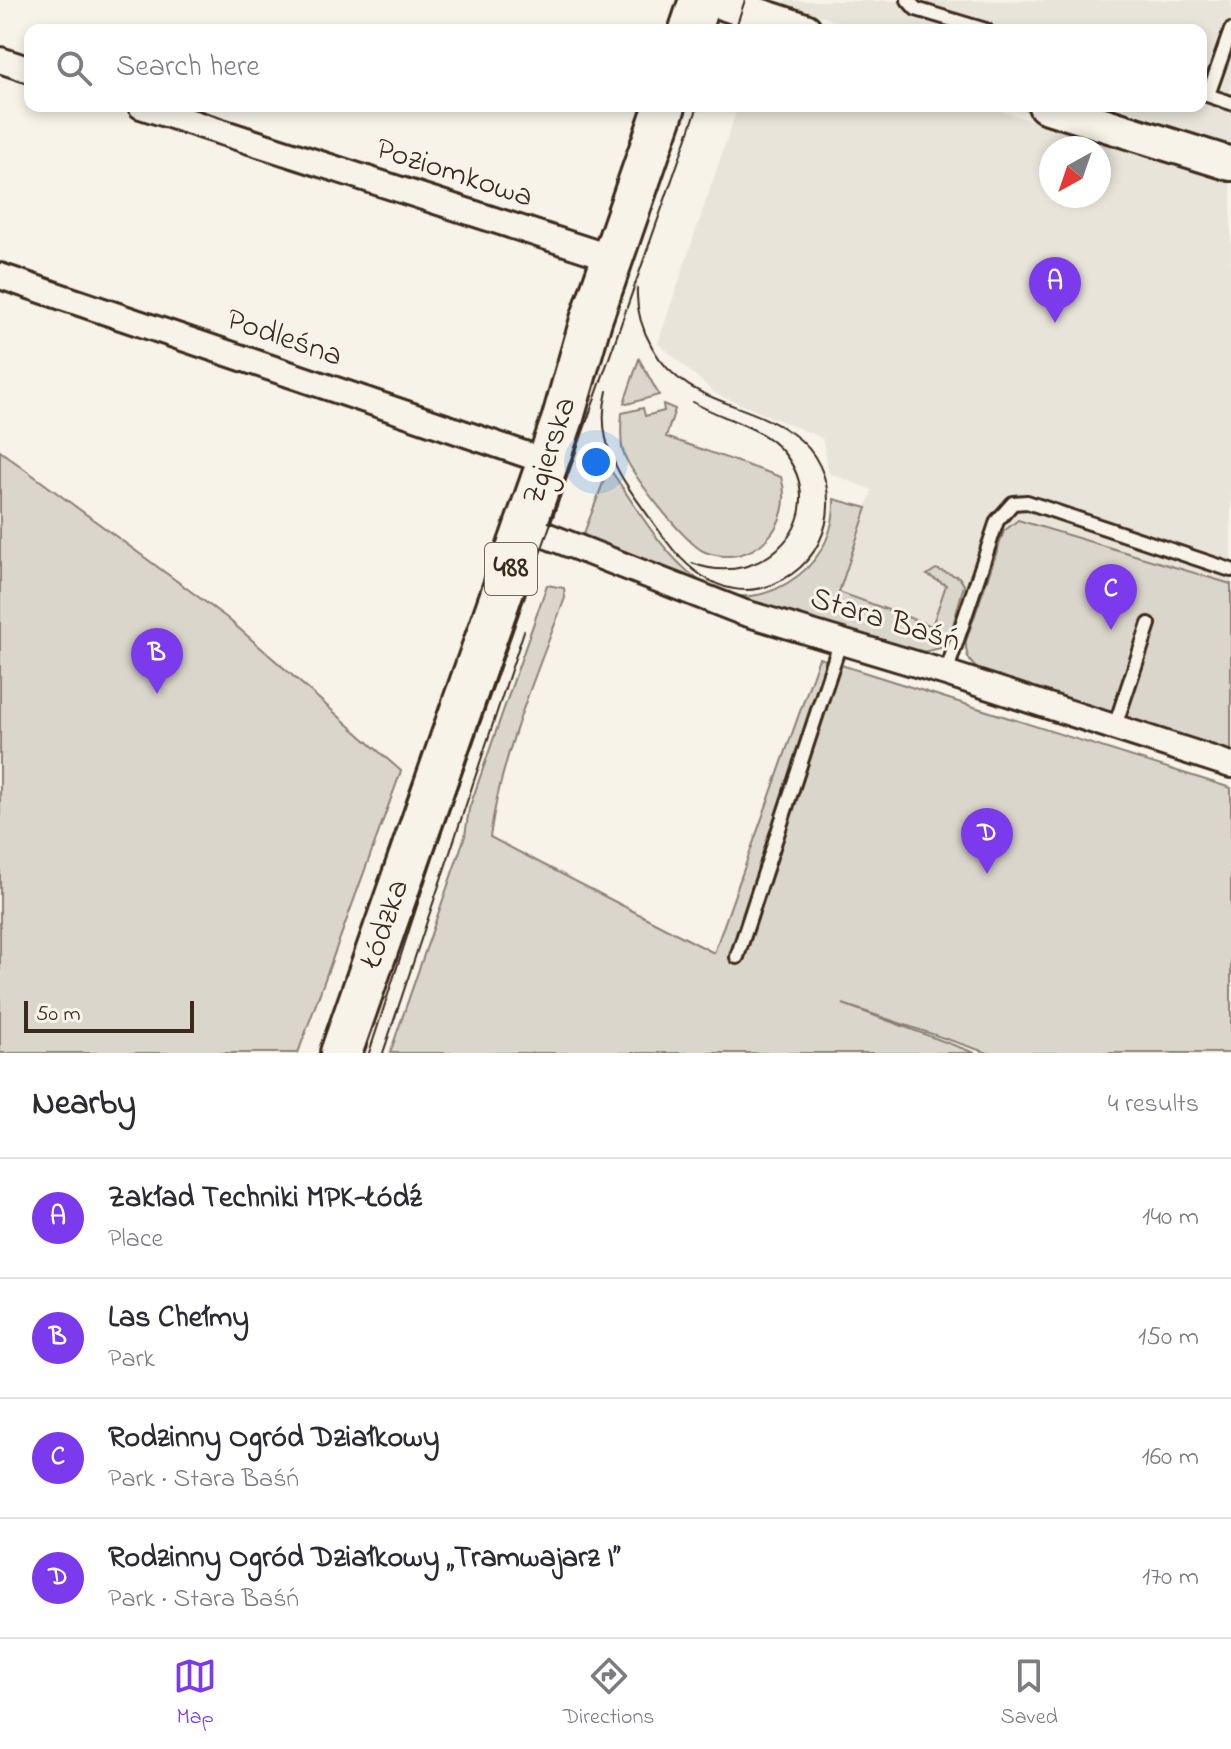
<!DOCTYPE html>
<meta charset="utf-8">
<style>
:root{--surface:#fff;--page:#f7f7f7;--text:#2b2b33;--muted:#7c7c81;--line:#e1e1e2;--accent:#7c3aed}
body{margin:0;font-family:"Indie Flower",sans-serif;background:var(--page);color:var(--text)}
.compass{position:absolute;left:1039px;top:136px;width:72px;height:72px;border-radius:50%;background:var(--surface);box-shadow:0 4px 12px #0003;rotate:220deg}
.scale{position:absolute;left:24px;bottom:20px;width:170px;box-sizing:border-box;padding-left:8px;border:4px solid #3b2a1e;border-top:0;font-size:22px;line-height:28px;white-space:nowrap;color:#3b2a1e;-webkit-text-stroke:6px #f7f3e8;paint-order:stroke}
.you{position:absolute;left:596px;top:462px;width:28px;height:28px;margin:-20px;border:6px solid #fff;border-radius:50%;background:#1a73e8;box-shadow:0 0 0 12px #1a73e833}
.badge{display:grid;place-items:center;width:52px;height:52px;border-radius:50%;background:var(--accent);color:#fff;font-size:26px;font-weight:700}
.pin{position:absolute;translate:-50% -66px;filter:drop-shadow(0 2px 4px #0008)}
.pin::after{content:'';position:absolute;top:42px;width:28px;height:24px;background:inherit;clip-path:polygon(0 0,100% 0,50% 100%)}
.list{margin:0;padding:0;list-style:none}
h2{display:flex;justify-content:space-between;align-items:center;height:104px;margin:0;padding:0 32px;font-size:34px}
h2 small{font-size:26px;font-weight:400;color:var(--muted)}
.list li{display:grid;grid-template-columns:52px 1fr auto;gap:24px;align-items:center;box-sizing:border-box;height:120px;padding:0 32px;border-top:2px solid var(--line)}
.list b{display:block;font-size:30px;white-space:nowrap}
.list p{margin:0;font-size:26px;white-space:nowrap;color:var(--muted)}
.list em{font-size:26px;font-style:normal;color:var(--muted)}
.icon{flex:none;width:44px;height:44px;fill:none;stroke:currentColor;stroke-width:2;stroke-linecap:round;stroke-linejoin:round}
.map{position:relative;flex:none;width:1231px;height:1053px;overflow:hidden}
.search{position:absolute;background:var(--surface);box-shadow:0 4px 12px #0003;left:24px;right:24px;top:24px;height:88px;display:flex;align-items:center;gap:20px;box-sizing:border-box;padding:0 28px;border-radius:16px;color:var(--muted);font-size:30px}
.sheet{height:584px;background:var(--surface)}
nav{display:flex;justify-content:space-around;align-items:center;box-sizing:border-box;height:112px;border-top:2px solid var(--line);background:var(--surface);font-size:22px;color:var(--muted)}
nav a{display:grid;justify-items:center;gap:4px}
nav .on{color:var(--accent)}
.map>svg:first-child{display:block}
.built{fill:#e9e4d9;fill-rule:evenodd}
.green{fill:#dbd6cb;stroke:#8b8074;stroke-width:2}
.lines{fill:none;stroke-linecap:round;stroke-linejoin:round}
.service-casing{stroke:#3b2a1e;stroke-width:18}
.minor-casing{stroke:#3b2a1e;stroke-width:30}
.tertiary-casing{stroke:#3b2a1e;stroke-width:38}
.primary-casing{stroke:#3b2a1e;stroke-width:46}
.service{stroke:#f7f3e8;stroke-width:12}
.minor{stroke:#f7f3e8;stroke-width:24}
.tertiary{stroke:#f7f3e8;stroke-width:32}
.primary{stroke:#f7f3e8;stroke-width:40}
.tram{stroke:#3b2a1e;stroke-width:2}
.labels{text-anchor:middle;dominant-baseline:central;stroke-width:6;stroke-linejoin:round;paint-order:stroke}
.shield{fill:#f7f3e8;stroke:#73665b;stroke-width:2}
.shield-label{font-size:30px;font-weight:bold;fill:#3b2a1e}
.street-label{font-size:32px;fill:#3b2a1e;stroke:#f7f3e8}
</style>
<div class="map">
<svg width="1231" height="1053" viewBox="0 0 1231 1053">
<rect width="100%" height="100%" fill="#f7f3e8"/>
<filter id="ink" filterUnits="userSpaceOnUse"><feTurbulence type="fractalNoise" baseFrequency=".0125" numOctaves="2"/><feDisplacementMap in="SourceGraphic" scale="16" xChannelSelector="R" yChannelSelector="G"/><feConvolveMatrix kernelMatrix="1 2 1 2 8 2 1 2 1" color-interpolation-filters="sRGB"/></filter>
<g filter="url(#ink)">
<path class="built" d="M 1231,0 L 1231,146 L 1116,106 L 1201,106 L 1201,30 L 864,30 L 776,1 Z
M 738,106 L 985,106 L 1231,184 L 1231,584 L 1025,520 L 1000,602 L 947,585 L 933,627 L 837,593 L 872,490 L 829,473 L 822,438 L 716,394 L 658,343 ZM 1051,148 L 1099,148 L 1099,196 L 1051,196 Z"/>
<path class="green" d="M 639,359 L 659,395 L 627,404 L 624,403 Z
M 663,404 L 675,409 L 666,437 L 781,477 C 796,524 754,570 705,552 C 687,546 624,467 622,448 C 621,438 621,424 622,413 L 643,408 L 645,416 L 664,411 Z
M 0,451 L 227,618 L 401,771 L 298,1053 L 0,1053 Z
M 612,472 C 653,532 711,643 799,575 C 823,556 835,529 834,499 L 867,508 L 839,592 L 932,626 L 946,585 L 927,575 L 936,569 L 959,577 L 964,585 L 950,636 L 940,648 L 915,654 L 710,591 L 592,541 L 583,536 L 606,475 Z
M 1018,520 L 1231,584 L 1231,755 L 985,674 C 971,666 965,657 966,641 L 1004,531 Z
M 547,585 L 564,588 L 565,598 C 536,674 501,756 490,837 L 714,953 L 819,658 L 1231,788 L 1231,1053 L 988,1053 L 843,1004 L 975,1053 L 390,1053 L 465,836 L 469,809 Z"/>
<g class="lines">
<defs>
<path id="service" d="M 908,0 L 916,9 L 986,30
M 1201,93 L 1231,103
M 1208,95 L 1231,30
M 946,673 L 997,521 L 1013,503 L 1027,502 L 1231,570
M 1115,726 L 1149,624
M 737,957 L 841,640"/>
<path id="minor" d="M 0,60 L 30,70
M 141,106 L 612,258
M 0,276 L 548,462
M 525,527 L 742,612 L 946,673 L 1231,765"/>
<path id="tertiary" d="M 713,0 L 805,30
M 1045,106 L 1231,164"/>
<path id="primary" d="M 690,30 L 700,0
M 341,1053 L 562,421 L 591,320 L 665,106"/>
</defs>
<use href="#service" class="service-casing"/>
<use href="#minor" class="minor-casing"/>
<use href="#tertiary" class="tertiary-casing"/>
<use href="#primary" class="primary-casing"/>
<use href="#service" class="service"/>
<use href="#minor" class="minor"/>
<use href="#tertiary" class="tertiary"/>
<use href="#primary" class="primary"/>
<path class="tram" d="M 735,30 L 745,0
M 607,391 C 592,449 629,488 660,532 C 691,578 738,611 792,574 C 839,541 841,468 793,434 C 745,400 683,404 652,347 C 642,329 636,310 637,289
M 692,563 C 765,592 834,515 784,453 C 761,425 723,420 693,402
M 369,1053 L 433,857 L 698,106
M 383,1053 L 524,631"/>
</g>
</g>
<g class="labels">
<rect class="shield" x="485" y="543" width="52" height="52" rx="6"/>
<g class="shield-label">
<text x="511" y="569">488</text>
</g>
<g class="street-label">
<text transform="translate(454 174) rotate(18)">Poziomkowa</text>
<text transform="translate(284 339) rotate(19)">Podleśna</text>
<text transform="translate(551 451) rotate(-72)">Zgierska</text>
<text transform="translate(885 621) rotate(17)">Stara Baśń</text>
<text transform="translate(386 924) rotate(-71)">Łódzka</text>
</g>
</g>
</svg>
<svg class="compass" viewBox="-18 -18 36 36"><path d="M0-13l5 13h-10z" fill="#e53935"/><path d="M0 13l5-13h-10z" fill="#7c7c81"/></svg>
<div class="scale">50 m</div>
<div class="you"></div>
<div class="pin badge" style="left:1055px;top:323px">A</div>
<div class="pin badge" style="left:157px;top:694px">B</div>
<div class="pin badge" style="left:1111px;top:630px">C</div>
<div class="pin badge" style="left:987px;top:874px">D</div>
<div class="search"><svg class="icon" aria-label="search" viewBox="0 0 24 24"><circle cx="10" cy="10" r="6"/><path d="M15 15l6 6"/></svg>Search here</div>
</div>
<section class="sheet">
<h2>Nearby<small>4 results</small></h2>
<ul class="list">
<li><span class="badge">A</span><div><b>Zakład Techniki MPK-Łódź</b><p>Place</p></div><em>140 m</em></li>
<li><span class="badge">B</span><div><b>Las Chełmy</b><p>Park</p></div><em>150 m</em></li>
<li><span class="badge">C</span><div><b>Rodzinny Ogród Działkowy</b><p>Park · Stara Baśń</p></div><em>160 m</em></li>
<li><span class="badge">D</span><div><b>Rodzinny Ogród Działkowy „Tramwajarz I”</b><p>Park · Stara Baśń</p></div><em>170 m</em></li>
</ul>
</section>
<nav>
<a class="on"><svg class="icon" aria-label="map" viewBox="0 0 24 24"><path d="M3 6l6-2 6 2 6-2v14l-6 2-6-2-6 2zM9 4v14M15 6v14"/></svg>Map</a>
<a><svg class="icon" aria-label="directions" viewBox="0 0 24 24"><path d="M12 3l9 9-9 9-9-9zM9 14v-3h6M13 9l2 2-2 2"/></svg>Directions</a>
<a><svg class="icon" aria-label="saved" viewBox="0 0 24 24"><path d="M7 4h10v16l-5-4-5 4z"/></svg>Saved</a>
</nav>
